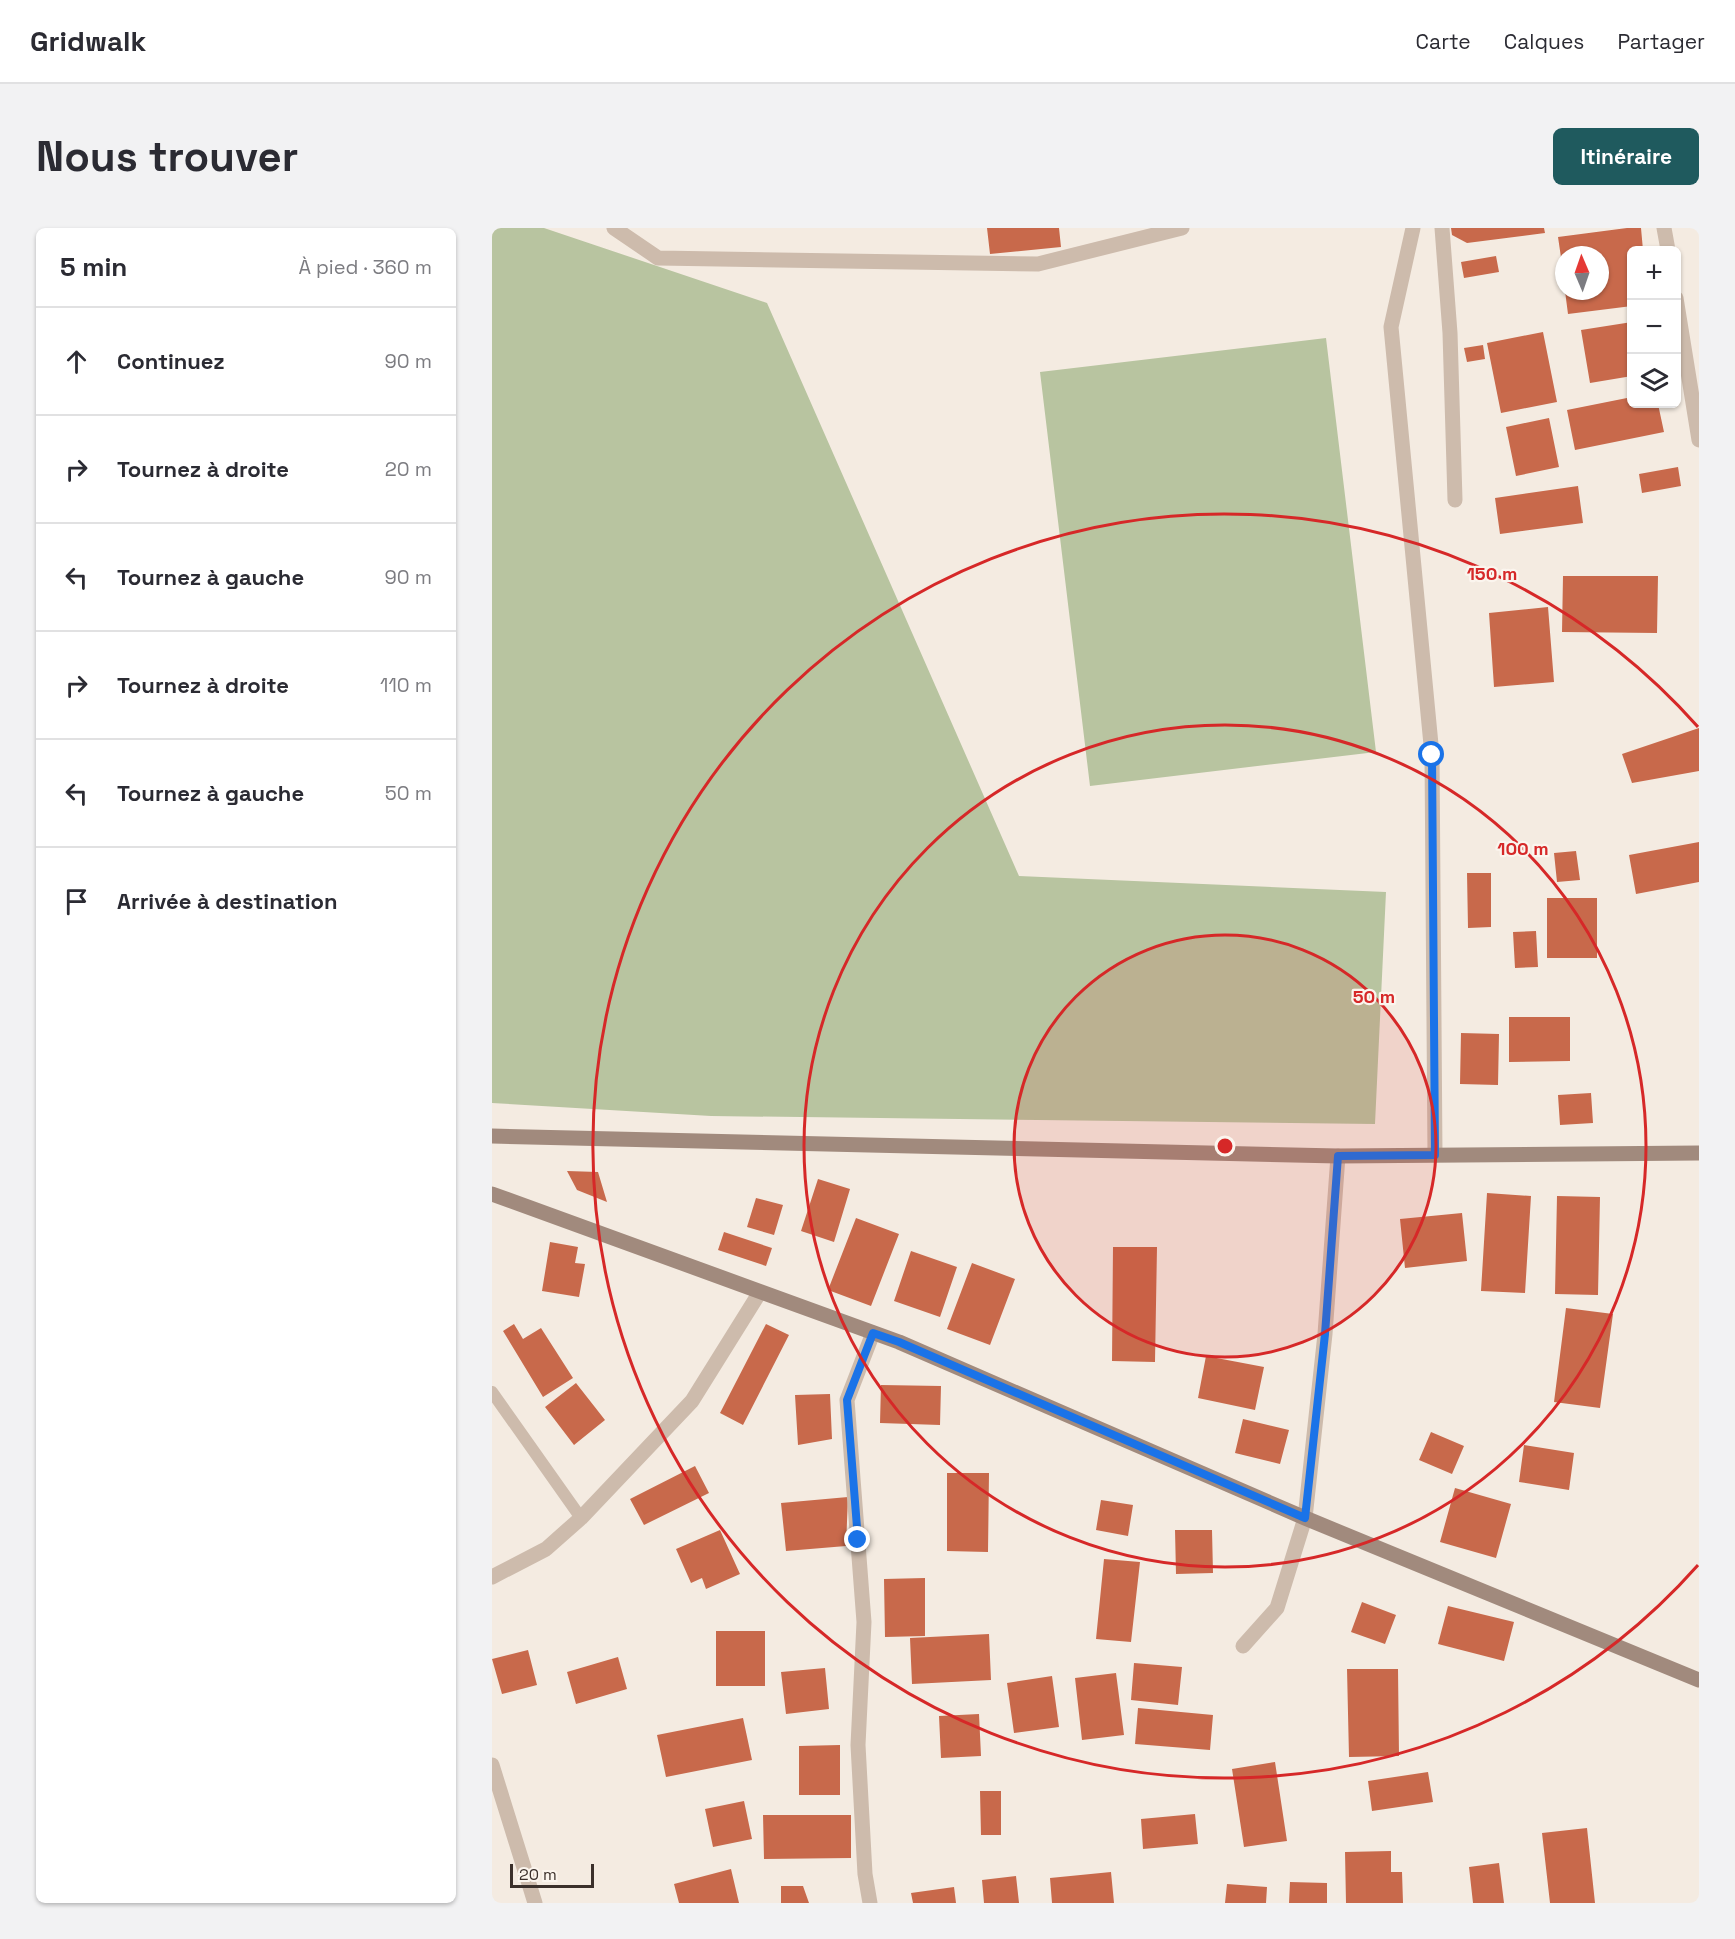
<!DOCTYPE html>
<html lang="fr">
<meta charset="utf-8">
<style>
:root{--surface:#fff;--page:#f2f2f3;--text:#2b2b33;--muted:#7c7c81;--line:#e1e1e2;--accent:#1f5a5e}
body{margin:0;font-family:"Space Grotesk",sans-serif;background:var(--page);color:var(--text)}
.controls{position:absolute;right:18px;top:18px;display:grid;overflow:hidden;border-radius:9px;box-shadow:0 2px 4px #0004}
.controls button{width:54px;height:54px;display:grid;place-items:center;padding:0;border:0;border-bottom:2px solid var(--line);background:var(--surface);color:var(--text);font:30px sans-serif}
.compass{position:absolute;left:1063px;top:18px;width:54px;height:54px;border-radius:50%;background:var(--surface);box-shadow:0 2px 4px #0004;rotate:358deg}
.scale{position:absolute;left:18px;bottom:15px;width:84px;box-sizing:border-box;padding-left:6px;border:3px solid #3b302b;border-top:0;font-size:16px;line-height:21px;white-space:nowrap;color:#3b302b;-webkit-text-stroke:4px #fbf5ee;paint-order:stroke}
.stop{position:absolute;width:18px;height:18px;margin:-14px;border:4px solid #1a73e8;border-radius:50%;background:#fff}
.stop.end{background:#1a73e8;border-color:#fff;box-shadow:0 2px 6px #0008}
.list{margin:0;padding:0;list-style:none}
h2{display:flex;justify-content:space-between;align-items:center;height:78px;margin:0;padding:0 24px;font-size:26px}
h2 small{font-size:20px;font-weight:400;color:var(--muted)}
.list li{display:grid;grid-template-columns:39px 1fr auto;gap:18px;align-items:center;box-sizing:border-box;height:108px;padding:0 24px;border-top:2px solid var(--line)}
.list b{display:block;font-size:22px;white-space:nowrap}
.list em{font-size:20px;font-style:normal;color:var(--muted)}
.icon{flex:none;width:33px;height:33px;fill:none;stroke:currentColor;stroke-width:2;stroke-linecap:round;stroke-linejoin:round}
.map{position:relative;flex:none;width:1207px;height:1675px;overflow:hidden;border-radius:9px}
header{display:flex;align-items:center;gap:36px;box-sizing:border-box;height:84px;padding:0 30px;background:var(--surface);border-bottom:2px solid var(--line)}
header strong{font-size:28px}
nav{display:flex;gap:33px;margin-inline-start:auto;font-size:21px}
.intro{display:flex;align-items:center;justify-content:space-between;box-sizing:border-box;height:144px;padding:0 36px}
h1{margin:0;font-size:42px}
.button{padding:15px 27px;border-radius:9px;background:var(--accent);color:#fff;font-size:21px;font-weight:700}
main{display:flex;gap:36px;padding:0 36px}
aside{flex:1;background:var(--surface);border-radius:9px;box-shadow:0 2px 4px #0004}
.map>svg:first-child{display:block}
.green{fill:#b8c4a0}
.building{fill:#c8694b}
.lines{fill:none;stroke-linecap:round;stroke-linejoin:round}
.lane{stroke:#cdbbac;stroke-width:12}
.street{stroke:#cdbbac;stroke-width:15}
.secondary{stroke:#a18a7d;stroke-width:15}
.route{stroke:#1a73e8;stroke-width:8}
.ring{fill:none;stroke:#d62828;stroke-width:3}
.centre{fill:#d62828;stroke:#fbf5ee;stroke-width:3}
.ring-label{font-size:18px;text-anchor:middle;font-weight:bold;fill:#d62828;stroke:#fbf5ee;stroke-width:4.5;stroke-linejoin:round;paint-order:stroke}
</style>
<header>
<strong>Gridwalk</strong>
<nav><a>Carte</a><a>Calques</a><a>Partager</a></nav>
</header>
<div class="intro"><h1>Nous trouver</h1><a class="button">Itinéraire</a></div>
<main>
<aside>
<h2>5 min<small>À pied · 360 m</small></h2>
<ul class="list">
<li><svg class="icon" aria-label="ahead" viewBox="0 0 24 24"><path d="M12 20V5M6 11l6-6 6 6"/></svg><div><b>Continuez</b></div><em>90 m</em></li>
<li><svg class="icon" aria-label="right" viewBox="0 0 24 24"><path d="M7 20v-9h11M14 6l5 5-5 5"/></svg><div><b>Tournez à droite</b></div><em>20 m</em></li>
<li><svg class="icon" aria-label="left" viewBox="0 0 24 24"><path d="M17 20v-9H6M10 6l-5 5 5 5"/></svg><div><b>Tournez à gauche</b></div><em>90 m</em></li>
<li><svg class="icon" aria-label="right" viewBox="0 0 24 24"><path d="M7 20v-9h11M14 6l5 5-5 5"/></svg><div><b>Tournez à droite</b></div><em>110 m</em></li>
<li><svg class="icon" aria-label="left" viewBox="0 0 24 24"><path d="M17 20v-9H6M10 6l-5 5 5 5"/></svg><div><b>Tournez à gauche</b></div><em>50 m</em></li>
<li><svg class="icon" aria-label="arrive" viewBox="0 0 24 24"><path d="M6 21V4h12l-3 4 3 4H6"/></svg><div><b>Arrivée à destination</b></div></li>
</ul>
</aside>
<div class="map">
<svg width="1207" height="1675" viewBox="0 0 1207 1675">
<rect width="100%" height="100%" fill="#f4ebe1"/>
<path class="green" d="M 0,0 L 52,0 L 275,75 L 527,648 L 894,664 L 883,896 L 219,888 L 0,875 Z
M 834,110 L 884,524 L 598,558 L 548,144 Z"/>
<path class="building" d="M 495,0 L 567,0 L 569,19 L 498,26 Z
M 959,0 L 1052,0 L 1053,5 L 975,15 L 960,7 Z
M 1135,0 L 1149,0 L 1151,22 L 1140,22 L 1140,78 L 1076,86 L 1073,63 L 1108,63 L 1108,27 L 1072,27 L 1072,43 L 1071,43 L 1066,9 Z
M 1004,28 L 1007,44 L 972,50 L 969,34 Z
M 1140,94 L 1140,148 L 1098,155 L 1089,102 Z
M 1051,104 L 1065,174 L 1009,185 L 995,115 Z
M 991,117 L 993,131 L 975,134 L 972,120 Z
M 1140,169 L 1140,176 L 1166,176 L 1172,204 L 1083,222 L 1075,182 Z
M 1057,190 L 1067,239 L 1024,248 L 1014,199 Z
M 1186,239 L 1189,258 L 1150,265 L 1147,246 Z
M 1086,258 L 1091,295 L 1008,306 L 1003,270 Z
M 1071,348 L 1166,348 L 1165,405 L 1070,404 Z
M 1056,379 L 1062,454 L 1002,459 L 997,385 Z
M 1207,500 L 1207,543 L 1140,555 L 1130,526 Z
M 1207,614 L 1207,654 L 1144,666 L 1137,627 Z
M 1084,623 L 1088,652 L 1065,654 L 1062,625 Z
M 975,645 L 999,645 L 999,699 L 976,700 Z
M 1055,670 L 1105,670 L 1105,730 L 1055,730 Z
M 1044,703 L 1046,739 L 1023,740 L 1021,704 Z
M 1017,789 L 1078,789 L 1078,833 L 1017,834 Z
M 969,805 L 1007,806 L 1006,857 L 968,856 Z
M 1099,865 L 1101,895 L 1068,897 L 1066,867 Z
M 75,943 L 106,944 L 115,974 L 85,962 Z
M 326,951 L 358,961 L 342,1014 L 309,1003 Z
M 995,965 L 1039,968 L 1033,1065 L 989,1063 Z
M 1065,968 L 1108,969 L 1106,1067 L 1063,1066 Z
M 264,970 L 291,977 L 282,1007 L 255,999 Z
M 970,985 L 975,1033 L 913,1040 L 908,991 Z
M 364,990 L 407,1006 L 379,1078 L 336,1062 Z
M 232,1004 L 280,1020 L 274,1038 L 226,1022 Z
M 58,1014 L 86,1019 L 83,1035 L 93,1036 L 87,1069 L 50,1063 Z
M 621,1019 L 665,1019 L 663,1134 L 620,1133 Z
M 419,1023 L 465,1039 L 448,1089 L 402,1073 Z
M 480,1035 L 523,1051 L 498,1117 L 455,1101 Z
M 1074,1080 L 1121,1086 L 1108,1180 L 1062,1174 Z
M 22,1096 L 31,1111 L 49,1100 L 81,1150 L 51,1169 L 11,1103 Z
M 274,1096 L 297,1107 L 251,1197 L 228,1185 Z
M 714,1128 L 772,1139 L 763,1182 L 706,1170 Z
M 84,1155 L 113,1192 L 82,1217 L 53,1179 Z
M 389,1157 L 449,1158 L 448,1197 L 388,1195 Z
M 338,1166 L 340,1211 L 306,1217 L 303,1167 Z
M 751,1191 L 797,1202 L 788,1236 L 743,1225 Z
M 939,1204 L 972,1218 L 960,1246 L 927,1232 Z
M 1032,1217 L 1082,1225 L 1077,1262 L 1027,1254 Z
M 203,1238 L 217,1265 L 152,1297 L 138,1271 Z
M 455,1245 L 497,1245 L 496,1324 L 455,1323 Z
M 963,1260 L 1019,1276 L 1004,1330 L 948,1314 Z
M 356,1269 L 354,1318 L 294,1323 L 289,1275 Z
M 609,1272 L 641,1277 L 636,1308 L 604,1302 Z
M 228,1302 L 248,1346 L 214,1361 L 210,1350 L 199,1355 L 184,1321 Z
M 683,1302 L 720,1302 L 721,1345 L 684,1346 Z
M 612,1331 L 648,1334 L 639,1414 L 604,1411 Z
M 433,1350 L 433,1408 L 393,1409 L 392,1351 Z
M 870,1374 L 904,1387 L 893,1416 L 859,1404 Z
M 956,1378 L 1022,1394 L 1012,1433 L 946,1416 Z
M 224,1403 L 273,1403 L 273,1458 L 224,1458 Z
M 497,1406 L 499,1452 L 420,1456 L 418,1410 Z
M 36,1422 L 45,1457 L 10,1466 L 0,1431 Z
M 126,1429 L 135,1461 L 84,1476 L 75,1444 Z
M 642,1435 L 690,1439 L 686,1477 L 639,1472 Z
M 333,1440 L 337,1481 L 294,1486 L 289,1444 Z
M 855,1441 L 906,1441 L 907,1528 L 857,1529 Z
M 624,1445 L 632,1507 L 590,1512 L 583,1450 Z
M 560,1448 L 567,1499 L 522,1505 L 515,1455 Z
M 646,1480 L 721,1487 L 718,1522 L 643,1516 Z
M 487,1486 L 489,1528 L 449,1530 L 447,1488 Z
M 251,1490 L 260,1532 L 174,1549 L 165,1507 Z
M 348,1517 L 348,1567 L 307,1567 L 307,1518 Z
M 783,1534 L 795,1613 L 752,1619 L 740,1541 Z
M 936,1544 L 941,1574 L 880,1583 L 876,1553 Z
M 488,1563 L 509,1563 L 509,1607 L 489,1607 Z
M 252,1573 L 260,1611 L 221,1619 L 213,1581 Z
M 703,1586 L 706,1616 L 651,1621 L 649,1591 Z
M 271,1587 L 359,1587 L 359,1630 L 272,1631 Z
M 1095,1600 L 1103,1675 L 1058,1675 L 1050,1605 Z
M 899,1623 L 899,1644 L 910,1644 L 911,1675 L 854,1675 L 853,1624 Z
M 1007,1635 L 1012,1675 L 981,1675 L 977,1639 Z
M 239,1641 L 247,1675 L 187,1675 L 182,1656 Z
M 619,1644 L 622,1675 L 560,1675 L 558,1650 Z
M 524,1648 L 527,1675 L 492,1675 L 490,1652 Z
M 798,1654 L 835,1655 L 835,1675 L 797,1675 Z
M 735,1656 L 775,1659 L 774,1675 L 733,1675 Z
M 289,1658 L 311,1658 L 317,1675 L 289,1675 Z
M 462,1659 L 464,1675 L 421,1675 L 419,1665 Z"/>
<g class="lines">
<path class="lane" d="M 0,1164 L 89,1290"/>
<path class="street" d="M 122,0 L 166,30 L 546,36 L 690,0
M 921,0 L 899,99 L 940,527 L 943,927
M 950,0 L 958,105 L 963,272
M 1172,0 L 1176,22
M 1184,70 L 1207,212
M 0,1349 L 54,1321 L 89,1290 L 200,1173 L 268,1064
M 751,1418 L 785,1380 L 813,1290 L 833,1106 L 846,928
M 0,1537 L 43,1675
M 378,1675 L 373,1646 L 366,1517 L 372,1394 L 355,1172 L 381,1105"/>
<path class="secondary" d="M 0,908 L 846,928 L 1207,925
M 0,966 L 407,1114 L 813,1290 L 1207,1452"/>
</g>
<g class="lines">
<path class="route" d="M 366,1312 L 355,1172 L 381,1105 L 407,1114 L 813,1290 L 833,1106 L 846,928 L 943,927 L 940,527"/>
</g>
<circle cx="733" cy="918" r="211" fill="#d62828" fill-opacity=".12"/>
<g class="ring">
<circle cx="733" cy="918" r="211"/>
<circle cx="733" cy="918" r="421"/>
<path d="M1206 1337A632 632 0 1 1 1206 499"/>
</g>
<circle cx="733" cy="918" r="9" class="centre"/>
<g class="ring-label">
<text x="1000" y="352">150 m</text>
<text x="1031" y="627">100 m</text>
<text x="882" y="775">50 m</text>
</g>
</svg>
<div class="controls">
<button>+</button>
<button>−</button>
<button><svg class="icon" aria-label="layers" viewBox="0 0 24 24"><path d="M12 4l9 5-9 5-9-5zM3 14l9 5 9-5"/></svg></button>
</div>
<svg class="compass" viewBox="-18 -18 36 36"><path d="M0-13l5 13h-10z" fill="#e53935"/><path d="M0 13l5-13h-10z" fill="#7c7c81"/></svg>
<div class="scale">20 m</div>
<div class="stop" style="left:940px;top:527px"></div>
<div class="stop end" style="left:366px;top:1312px"></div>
</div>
</main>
